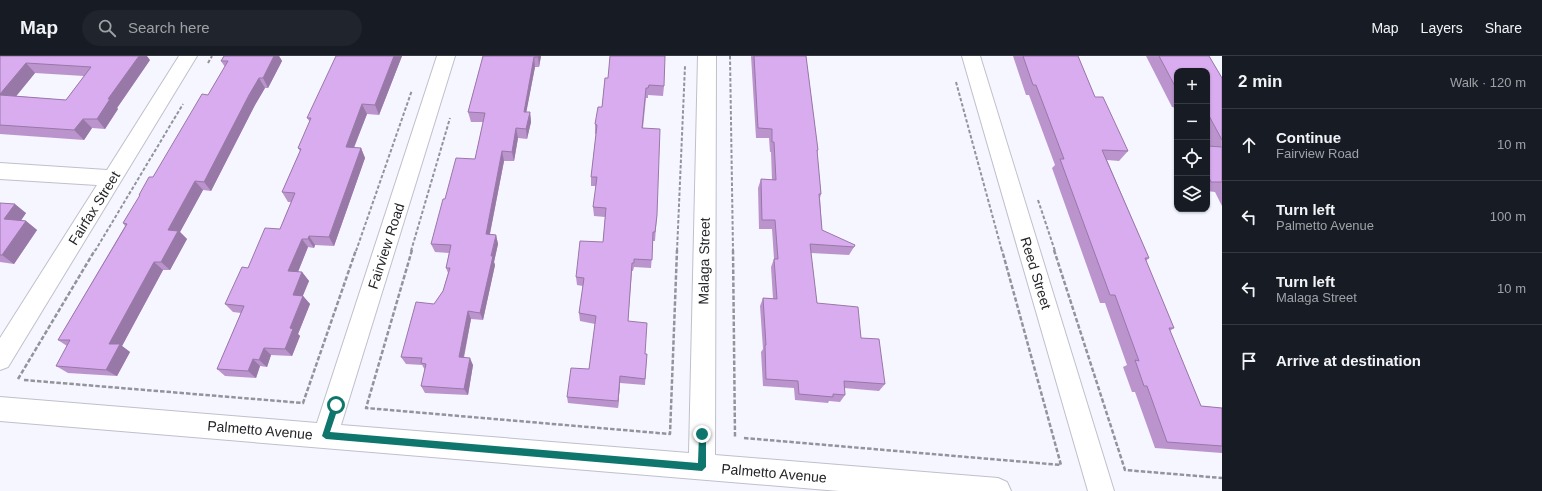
<!DOCTYPE html>
<meta charset="utf-8">
<style>
:root{--surface:#171b24;--page:#20242c;--text:#f1f3f6;--muted:#9ea1a6;--line:#363941}
body{margin:0;font-family:Helvetica,sans-serif;background:var(--page);color:var(--text)}
.controls{position:absolute;right:12px;top:12px;display:grid;overflow:hidden;border-radius:8px;box-shadow:0 1px 3px #0004}
.controls button{width:36px;height:36px;display:grid;place-items:center;padding:0;border:0;border-bottom:1px solid var(--line);background:var(--surface);color:var(--text);font:20px sans-serif}
.stop{position:absolute;width:12px;height:12px;margin:-9px;border:3px solid #0f766e;border-radius:50%;background:#fff}
.stop.end{background:#0f766e;border-color:#fff;box-shadow:0 1px 4px #0008}
.list{margin:0;padding:0;list-style:none}
h2{display:flex;justify-content:space-between;align-items:center;height:52px;margin:0;padding:0 16px;font-size:17px}
h2 small{font-size:13px;font-weight:400;color:var(--muted)}
.list li{display:grid;grid-template-columns:26px 1fr auto;gap:12px;align-items:center;box-sizing:border-box;height:72px;padding:0 16px;border-top:1px solid var(--line)}
.list b{display:block;font-size:15px;white-space:nowrap}
.list p{margin:0;font-size:13px;white-space:nowrap;color:var(--muted)}
.list em{font-size:13px;font-style:normal;color:var(--muted)}
.icon{flex:none;width:22px;height:22px;fill:none;stroke:currentColor;stroke-width:2;stroke-linecap:round;stroke-linejoin:round}
.map{position:relative;flex:none;width:1222px;height:435px;overflow:hidden}
header{display:flex;align-items:center;gap:24px;box-sizing:border-box;height:56px;padding:0 20px;background:var(--surface);border-bottom:1px solid var(--line)}
header strong{font-size:19px}
nav{display:flex;gap:22px;margin-inline-start:auto;font-size:14px}
.search{width:280px;height:36px;background:var(--page);display:flex;align-items:center;gap:10px;box-sizing:border-box;padding:0 14px;border-radius:22px;color:var(--muted);font-size:15px}
main{display:flex}
aside{flex:1;background:var(--surface)}
.map>svg:first-child{display:block}
.lines{fill:none;stroke-linecap:round;stroke-linejoin:round}
.minor-casing{stroke:#bfc0ca;stroke-width:2}
.path-far1{stroke:#93949b;stroke-width:2;stroke-dasharray:3.5 2;stroke-linecap:butt}
.path{stroke:#93949b;stroke-width:2.5;stroke-dasharray:4.5 2;stroke-linecap:butt}
.minor{fill:#fff;fill-rule:evenodd}
.wall{fill:#bb94ce;fill-rule:evenodd}
.shaded-wall{fill:#9878a7}
.building{fill:#d9acef;stroke:#9878a7}
.route{fill:#0f766e}
.labels{text-anchor:middle;dominant-baseline:central;stroke-width:3;stroke-linejoin:round;paint-order:stroke}
.street-label{font-size:14px;fill:#252529;stroke:#fff}
</style>
<header>
<strong>Map</strong>
<div class="search"><svg class="icon" aria-label="search" viewBox="0 0 24 24"><circle cx="10" cy="10" r="6"/><path d="M15 15l6 6"/></svg>Search here</div>
<nav><a>Map</a><a>Layers</a><a>Share</a></nav>
</header>
<main>
<div class="map">
<svg width="1222" height="435" viewBox="0 0 1222 435">
<rect width="100%" height="100%" fill="#f5f6ff"/>
<g class="lines">
<defs>
<path id="minor" d="M 179,0 L 197,0 L 8,311 L 0,314 L 0,282 L 97,129 L 0,123 L 0,107 L 107,114 Z
M 437,0 L 455,0 L 341,369 L 689,397 L 698,0 L 716,0 L 715,399 L 998,422 L 1007,426 L 1011,435 L 839,435 L 0,365 L 0,341 L 317,367 Z
M 962,0 L 980,0 L 1114,435 L 1088,435 Z"/>
</defs>
<use href="#minor" class="minor-casing"/>
<path class="path-far1" d="M 730,0 L 733,195
M 208,7 L 212,0
M 956,26 L 1002,195
M 1038,144 L 1055,195
M 95,195 L 183,48
M 356,195 L 412,34
M 411,195 L 450,62
M 677,195 L 685,10"/>
<path class="path" d="M 412,194 L 366,352 L 670,378 L 677,194
M 733,194 L 735,381
M 1054,194 L 1125,414 L 1222,422
M 18,323 L 95,194
M 24,324 L 303,347 L 356,194
M 744,382 L 1061,409 L 1002,194"/>
<use href="#minor" class="minor"/>
</g>
<path class="wall" d="M 0,0 L 150,4 L 117,52 L 118,53 L 105,73 L 92,72 L 84,84 L 0,78 ZM 35,17 L 84,20 L 66,44 L 16,40 Z
M 224,0 L 279,0 L 282,5 L 268,32 L 265,32 L 255,49 L 211,135 L 203,134 L 180,176 L 187,183 L 170,214 L 163,214 L 122,290 L 130,296 L 117,320 L 68,317 L 56,310 L 67,290 L 58,284 L 125,170 L 123,167 L 140,140 L 139,139 L 153,121 L 208,39 L 225,11 L 221,5 Z
M 338,0 L 402,0 L 379,59 L 367,58 L 354,92 L 361,92 L 365,102 L 334,190 L 315,189 L 314,192 L 308,191 L 298,216 L 302,216 L 309,225 L 302,240 L 303,240 L 310,248 L 298,278 L 300,280 L 292,300 L 271,299 L 267,311 L 260,310 L 256,322 L 225,320 L 217,313 L 241,257 L 233,256 L 225,248 L 248,212 L 280,173 L 291,146 L 288,146 L 282,136 L 300,95 L 298,92 L 310,66 L 307,62 Z
M 483,0 L 541,0 L 539,11 L 535,11 L 526,56 L 530,56 L 531,66 L 527,83 L 518,82 L 514,105 L 504,105 L 490,178 L 496,179 L 498,188 L 494,206 L 495,209 L 483,264 L 471,263 L 464,302 L 473,309 L 468,339 L 425,337 L 421,330 L 425,314 L 422,309 L 406,308 L 401,301 L 434,248 L 443,235 L 448,217 L 446,212 L 449,197 L 435,196 L 431,188 L 445,143 L 475,103 L 483,66 L 471,66 L 468,56 Z
M 751,0 L 806,0 L 818,94 L 817,97 L 821,138 L 820,142 L 822,174 L 854,191 L 849,199 L 811,197 L 817,247 L 861,282 L 885,328 L 879,335 L 844,332 L 845,339 L 840,346 L 829,345 L 828,347 L 795,344 L 794,332 L 763,330 L 761,296 L 763,293 L 760,250 L 763,242 L 773,243 L 771,211 L 774,203 L 772,173 L 759,173 L 758,132 L 761,123 L 772,124 L 771,96 L 770,96 L 769,82 L 756,82 Z
M 1013,0 L 1078,0 L 1095,41 L 1128,95 L 1119,105 L 1107,104 L 1149,202 L 1146,205 L 1174,272 L 1170,275 L 1201,350 L 1222,352 L 1222,397 L 1155,392 L 1135,336 L 1132,336 L 1123,311 L 1127,309 L 1105,247 L 1100,247 L 1052,112 L 1055,109 L 1029,39 L 1026,39 Z
M 1146,0 L 1209,0 L 1222,22 L 1222,150 L 1215,136 L 1207,135 L 1207,90 L 1210,90 L 1207,85 L 1207,15 L 1177,15 L 1177,52 L 1172,51 Z
M 605,22 L 664,30 L 663,40 L 648,39 L 648,42 L 646,42 L 643,72 L 657,159 L 655,185 L 653,185 L 651,212 L 634,211 L 633,215 L 632,215 L 628,265 L 645,298 L 647,298 L 645,329 L 620,327 L 618,352 L 568,347 L 567,341 L 589,313 L 595,268 L 580,265 L 579,257 L 583,230 L 577,229 L 576,221 L 603,186 L 605,161 L 594,160 L 593,151 L 596,130 L 591,130 L 591,121 L 596,78 L 595,78 L 595,68 L 602,51 Z
M 0,147 L 26,157 L 21,164 L 26,165 L 37,174 L 14,208 L 0,206 Z"/>
<path class="shaded-wall" d="M 139,0 L 147,0 L 150,4 L 117,52 L 118,53 L 105,73 L 97,63 L 108,43 Z
M 273,0 L 279,0 L 282,5 L 268,32 L 263,22 Z
M 394,0 L 402,0 L 379,59 L 375,49 Z
M 538,0 L 541,0 L 539,11 L 538,1 Z
M 534,1 L 535,11 L 526,58 L 524,56 Z
M 26,7 L 35,17 L 9,49 L 0,40 L 0,38 Z
M 259,22 L 265,32 L 255,49 L 211,135 L 204,126 L 249,39 Z
M 362,48 L 367,58 L 350,101 L 346,91 Z
M 530,56 L 531,66 L 527,83 L 526,73 Z
M 83,63 L 92,72 L 84,84 L 74,74 Z
M 516,72 L 518,82 L 514,105 L 512,96 Z
M 361,92 L 365,102 L 334,190 L 329,181 Z
M 502,95 L 504,105 L 488,187 L 486,178 Z
M 195,125 L 203,134 L 180,176 L 187,183 L 170,214 L 161,206 L 168,174 Z
M 15,148 L 26,157 L 16,172 L 4,163 Z
M 26,165 L 37,174 L 14,208 L 2,199 Z
M 496,179 L 498,188 L 494,206 L 495,209 L 483,264 L 480,257 Z
M 309,180 L 315,189 L 314,192 L 308,183 Z
M 302,183 L 308,191 L 295,223 L 288,215 Z
M 154,206 L 163,214 L 122,290 L 130,296 L 117,320 L 106,314 L 109,288 Z
M 302,216 L 309,225 L 300,247 L 293,239 Z
M 303,240 L 310,248 L 298,278 L 300,280 L 292,300 L 285,293 L 290,272 Z
M 468,255 L 471,263 L 462,309 L 459,301 Z
M 264,292 L 271,299 L 267,311 L 259,304 Z
M 470,302 L 473,309 L 468,339 L 464,333 Z
M 253,303 L 260,310 L 256,322 L 248,315 Z
M 620,320 L 620,327 L 618,352 L 618,345 Z"/>
<path class="building" d="M 0,0 L 139,0 L 108,43 L 110,43 L 97,63 L 83,63 L 74,74 L 0,69 L 0,39 L 66,44 L 91,11 L 26,7 L 0,38 Z
M 224,0 L 274,0 L 263,22 L 259,22 L 249,39 L 204,126 L 195,125 L 168,174 L 178,175 L 161,206 L 154,206 L 109,288 L 120,288 L 106,314 L 56,310 L 70,284 L 58,284 L 127,168 L 123,167 L 140,139 L 139,139 L 149,121 L 153,121 L 202,38 L 208,39 L 228,5 L 221,5 Z
M 336,0 L 394,0 L 375,49 L 362,48 L 346,91 L 361,92 L 329,181 L 309,180 L 308,183 L 302,183 L 288,215 L 302,216 L 293,239 L 303,240 L 290,272 L 293,273 L 285,293 L 264,292 L 259,304 L 253,303 L 248,315 L 217,313 L 244,250 L 225,248 L 242,211 L 248,212 L 265,172 L 280,173 L 295,137 L 282,136 L 301,93 L 298,92 L 311,62 L 307,62 Z
M 483,0 L 538,0 L 538,1 L 534,1 L 524,56 L 530,56 L 526,73 L 516,72 L 512,96 L 502,95 L 486,178 L 496,179 L 491,200 L 493,200 L 480,257 L 468,255 L 459,301 L 470,302 L 464,333 L 421,330 L 426,308 L 421,307 L 422,302 L 401,301 L 416,246 L 434,248 L 443,235 L 450,212 L 446,212 L 451,189 L 431,188 L 443,143 L 445,143 L 456,102 L 475,103 L 485,57 L 468,56 Z
M 610,0 L 665,0 L 664,30 L 649,29 L 648,32 L 646,32 L 642,72 L 660,73 L 657,159 L 655,176 L 653,176 L 652,204 L 634,203 L 634,207 L 632,207 L 628,265 L 647,267 L 645,298 L 647,298 L 645,323 L 620,320 L 618,345 L 567,341 L 571,312 L 589,313 L 596,260 L 579,257 L 584,222 L 576,221 L 580,185 L 603,186 L 606,152 L 593,151 L 597,121 L 591,121 L 597,69 L 595,68 L 598,51 L 602,51 L 605,22 L 608,22 Z
M 754,0 L 806,0 L 818,94 L 817,94 L 821,138 L 819,138 L 822,174 L 855,189 L 854,191 L 810,188 L 817,247 L 858,251 L 861,282 L 879,283 L 885,328 L 844,325 L 845,339 L 833,338 L 833,341 L 799,338 L 798,325 L 766,323 L 765,289 L 766,289 L 763,242 L 777,243 L 774,203 L 778,203 L 775,164 L 762,164 L 761,123 L 776,124 L 774,86 L 772,86 L 772,73 L 758,72 Z
M 1023,0 L 1078,0 L 1095,41 L 1103,41 L 1128,95 L 1102,94 L 1149,202 L 1145,202 L 1174,272 L 1169,272 L 1201,350 L 1222,352 L 1222,390 L 1167,386 L 1147,330 L 1144,330 L 1135,304 L 1139,305 L 1115,239 L 1110,239 L 1060,103 L 1064,103 L 1036,29 L 1033,29 Z
M 1159,0 L 1209,0 L 1222,22 L 1222,84 L 1207,56 L 1207,15 L 1177,15 L 1177,34 Z
M 1207,90 L 1222,91 L 1222,126 L 1211,126 L 1207,117 Z
M 0,147 L 15,148 L 4,163 L 26,165 L 2,199 L 0,199 Z"/>
<path class="route" d="M 336,345 L 339,349 L 330,376 L 698,407 L 699,378 L 702,374 L 706,378 L 706,411 L 702,415 L 326,383 L 322,380 L 332,349 Z"/>
<g class="labels">
<g class="street-label">
<text transform="translate(94 152) rotate(-58)">Fairfax Street</text>
<text transform="translate(386 190) rotate(-72)">Fairview Road</text>
<text transform="translate(704 205) rotate(-89)">Malaga Street</text>
<text transform="translate(1036 217) rotate(73)">Reed Street</text>
<text transform="translate(260 374) rotate(5)">Palmetto Avenue</text>
<text transform="translate(774 417) rotate(5)">Palmetto Avenue</text>
</g>
</g>
</svg>
<div class="controls">
<button>+</button>
<button>−</button>
<button><svg class="icon" aria-label="locate" viewBox="0 0 24 24"><circle cx="12" cy="12" r="6"/><path d="M12 2v4M12 18v4M2 12h4M18 12h4"/></svg></button>
<button><svg class="icon" aria-label="layers" viewBox="0 0 24 24"><path d="M12 4l9 5-9 5-9-5zM3 14l9 5 9-5"/></svg></button>
</div>
<div class="stop" style="left:336px;top:349px"></div>
<div class="stop end" style="left:702px;top:378px"></div>
</div>
<aside>
<h2>2 min<small>Walk · 120 m</small></h2>
<ul class="list">
<li><svg class="icon" aria-label="ahead" viewBox="0 0 24 24"><path d="M12 20V5M6 11l6-6 6 6"/></svg><div><b>Continue</b><p>Fairview Road</p></div><em>10 m</em></li>
<li><svg class="icon" aria-label="left" viewBox="0 0 24 24"><path d="M17 20v-9H6M10 6l-5 5 5 5"/></svg><div><b>Turn left</b><p>Palmetto Avenue</p></div><em>100 m</em></li>
<li><svg class="icon" aria-label="left" viewBox="0 0 24 24"><path d="M17 20v-9H6M10 6l-5 5 5 5"/></svg><div><b>Turn left</b><p>Malaga Street</p></div><em>10 m</em></li>
<li><svg class="icon" aria-label="arrive" viewBox="0 0 24 24"><path d="M6 21V4h12l-3 4 3 4H6"/></svg><div><b>Arrive at destination</b></div></li>
</ul>
</aside>
</main>
